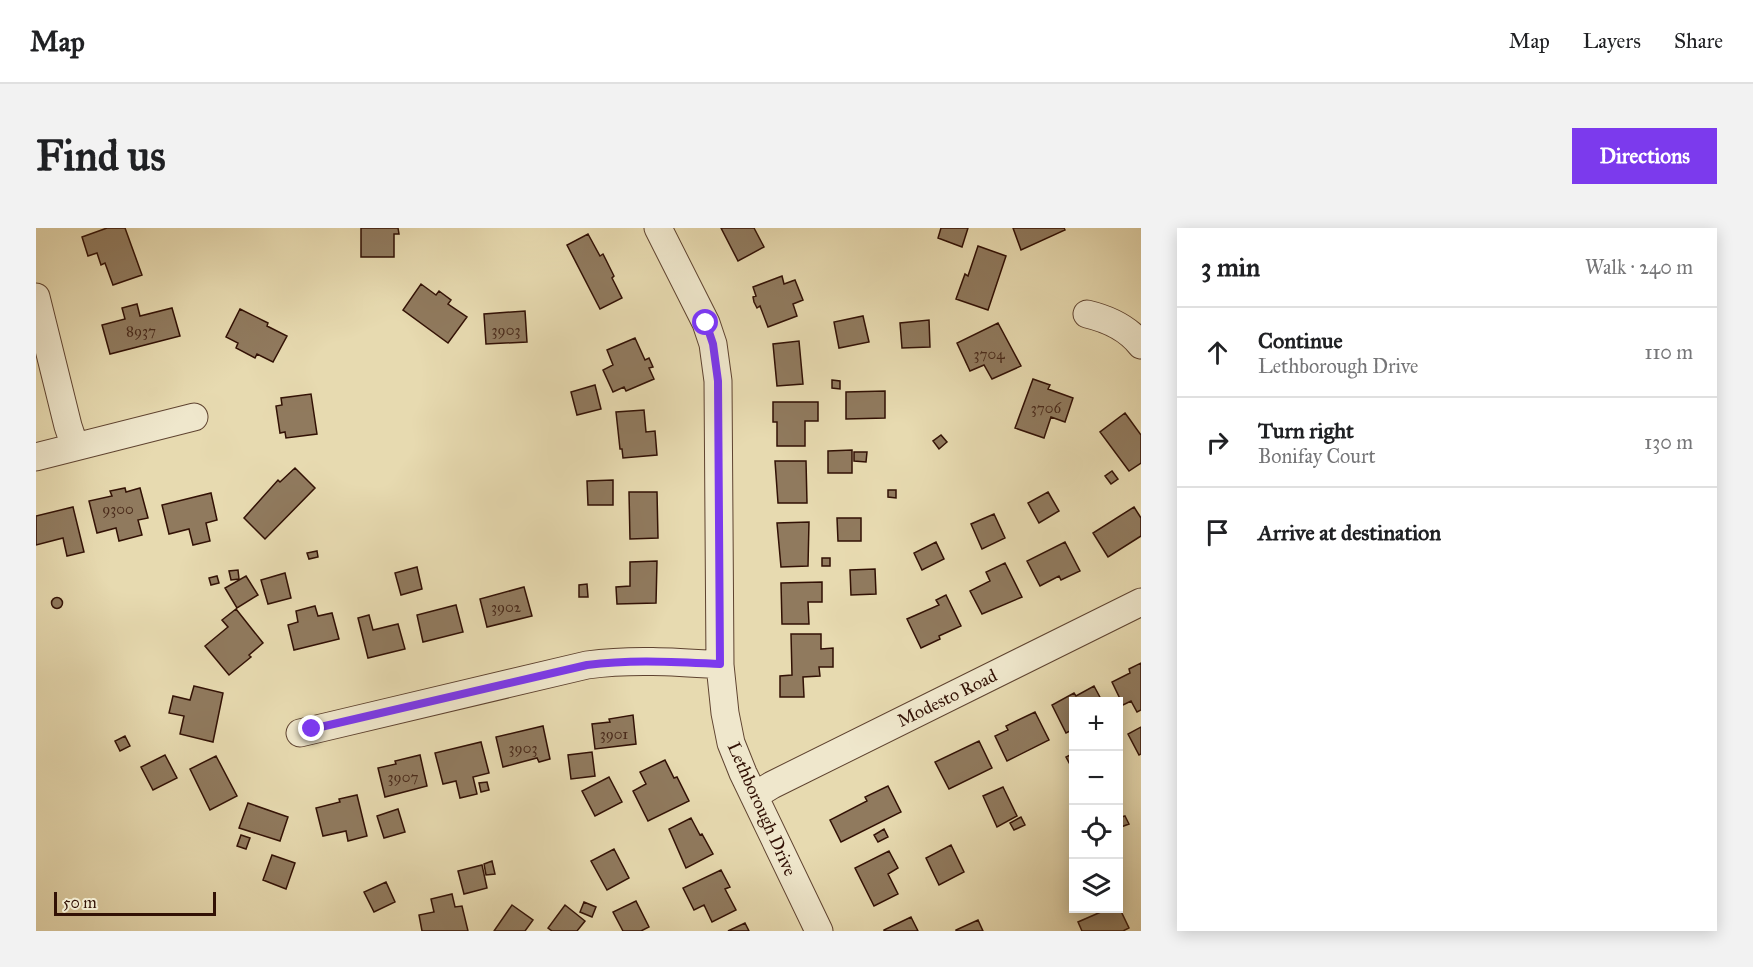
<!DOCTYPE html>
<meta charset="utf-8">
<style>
:root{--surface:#fff;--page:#f2f2f2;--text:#202124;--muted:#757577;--line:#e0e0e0;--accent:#7c3aed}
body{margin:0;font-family:"IM FELL Great Primer",serif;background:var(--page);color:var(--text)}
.controls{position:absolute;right:18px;bottom:18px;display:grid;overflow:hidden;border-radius:0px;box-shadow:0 3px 15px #0003}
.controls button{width:54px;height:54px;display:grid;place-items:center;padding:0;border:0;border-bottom:2px solid var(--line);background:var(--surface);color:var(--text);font:30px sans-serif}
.scale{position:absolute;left:18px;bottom:15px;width:162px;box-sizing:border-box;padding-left:6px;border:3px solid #321105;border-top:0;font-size:16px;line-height:21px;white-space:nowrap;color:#321105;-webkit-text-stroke:4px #efe7cc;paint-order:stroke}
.stop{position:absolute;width:18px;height:18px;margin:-14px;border:4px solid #7c3aed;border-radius:50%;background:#fff}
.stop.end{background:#7c3aed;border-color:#fff;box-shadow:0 2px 6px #0008}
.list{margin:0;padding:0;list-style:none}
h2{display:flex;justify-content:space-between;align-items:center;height:78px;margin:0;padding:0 24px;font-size:26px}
h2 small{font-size:20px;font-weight:400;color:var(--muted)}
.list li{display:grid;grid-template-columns:39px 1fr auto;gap:18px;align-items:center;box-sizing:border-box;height:90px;padding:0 24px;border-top:2px solid var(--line)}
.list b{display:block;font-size:22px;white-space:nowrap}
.list p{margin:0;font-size:20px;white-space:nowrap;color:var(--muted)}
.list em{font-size:20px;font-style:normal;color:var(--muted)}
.icon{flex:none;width:33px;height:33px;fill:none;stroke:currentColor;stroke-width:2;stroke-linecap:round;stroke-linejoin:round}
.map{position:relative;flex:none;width:1105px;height:703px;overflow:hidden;border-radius:0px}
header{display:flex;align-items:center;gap:36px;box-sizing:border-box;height:84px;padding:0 30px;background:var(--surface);border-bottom:2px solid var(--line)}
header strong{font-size:28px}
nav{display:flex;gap:33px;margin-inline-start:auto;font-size:21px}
.intro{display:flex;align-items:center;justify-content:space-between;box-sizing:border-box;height:144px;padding:0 36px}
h1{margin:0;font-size:42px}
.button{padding:15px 27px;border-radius:0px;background:var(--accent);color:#fff;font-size:21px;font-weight:700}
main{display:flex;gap:36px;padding:0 36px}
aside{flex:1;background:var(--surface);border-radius:0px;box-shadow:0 3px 15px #0003}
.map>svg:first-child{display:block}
.building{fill:#907a5e;stroke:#321105;stroke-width:1.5}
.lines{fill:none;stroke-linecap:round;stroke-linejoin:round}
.minor-casing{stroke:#5f4330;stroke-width:29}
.minor{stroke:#efe7cc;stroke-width:27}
.route{stroke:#7c3aed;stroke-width:8}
.labels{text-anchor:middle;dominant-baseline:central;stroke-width:5;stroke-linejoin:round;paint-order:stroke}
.number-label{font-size:15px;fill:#4a2b1b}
.street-label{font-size:18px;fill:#321105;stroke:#efe7cc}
</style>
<header>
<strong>Map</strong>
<nav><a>Map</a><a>Layers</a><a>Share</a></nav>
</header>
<div class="intro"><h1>Find us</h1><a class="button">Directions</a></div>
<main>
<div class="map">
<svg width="1105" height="703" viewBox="0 0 1105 703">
<rect width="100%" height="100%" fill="#e7dab0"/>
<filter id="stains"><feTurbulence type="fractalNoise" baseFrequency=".00333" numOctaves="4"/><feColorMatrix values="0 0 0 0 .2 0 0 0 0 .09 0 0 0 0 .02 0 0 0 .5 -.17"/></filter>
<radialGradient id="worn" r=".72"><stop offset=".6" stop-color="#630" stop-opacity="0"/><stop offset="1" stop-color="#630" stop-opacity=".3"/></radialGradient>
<path class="building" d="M 71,0 L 89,0 L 106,47 L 77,57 L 69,35 L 65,37 L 61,25 L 52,28 L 46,9 Z
M 325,0 L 362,0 L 363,6 L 358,6 L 358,29 L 325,29 Z
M 685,0 L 718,0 L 728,19 L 702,33 Z
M 905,0 L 932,0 L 926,19 L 902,10 Z
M 977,0 L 1028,0 L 1029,2 L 985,22 Z
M 552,6 L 564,28 L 567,26 L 578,48 L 576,50 L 586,70 L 564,81 L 531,17 Z
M 942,18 L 970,28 L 952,82 L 920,71 L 929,46 L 932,48 Z
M 746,48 L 748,56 L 759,52 L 767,72 L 757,76 L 761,88 L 732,99 L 724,78 L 721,80 L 718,74 L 717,69 L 720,68 L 717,59 Z
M 385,56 L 400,67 L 403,63 L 415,72 L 412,76 L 431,89 L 412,115 L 367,82 Z
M 101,76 L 104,88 L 136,80 L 144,108 L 74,126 L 66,97 L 89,91 L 86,80 Z
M 204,81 L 232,95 L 231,98 L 251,108 L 237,134 L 221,126 L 219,130 L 200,120 L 202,115 L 190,109 Z
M 489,83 L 491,114 L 450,116 L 448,86 Z
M 827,88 L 833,114 L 803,120 L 798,94 Z
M 893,92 L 894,119 L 866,120 L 864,95 Z
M 962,95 L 985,138 L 956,151 L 948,137 L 934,143 L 921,115 Z
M 599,110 L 609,132 L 613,130 L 617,139 L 613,140 L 618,151 L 590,163 L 588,159 L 577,164 L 567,142 L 577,137 L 571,122 Z
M 763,113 L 767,156 L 741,158 L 737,116 Z
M 997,151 L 1014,157 L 1012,161 L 1037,170 L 1029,194 L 1015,189 L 1008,210 L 979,200 Z
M 796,152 L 804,153 L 804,161 L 796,160 Z
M 559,157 L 565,181 L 541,187 L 535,164 Z
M 849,163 L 849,190 L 810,191 L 810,164 Z
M 275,166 L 281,206 L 250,210 L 249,204 L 244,205 L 240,178 L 246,177 L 245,170 Z
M 737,174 L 782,174 L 782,193 L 769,193 L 769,218 L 741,218 L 741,194 L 737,194 Z
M 608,182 L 610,204 L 619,203 L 621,227 L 587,230 L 586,221 L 584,221 L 580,184 Z
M 1089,185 L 1105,207 L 1105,235 L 1093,243 L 1064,204 Z
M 905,207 L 911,214 L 903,221 L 897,213 Z
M 816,222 L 816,245 L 792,245 L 792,223 Z
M 818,224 L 831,224 L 830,234 L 818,233 Z
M 739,233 L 770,233 L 771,275 L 742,275 Z
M 259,240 L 279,260 L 229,311 L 208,290 L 242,252 L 244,254 Z
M 1076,243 L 1082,251 L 1075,256 L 1069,248 Z
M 577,252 L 577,277 L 552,277 L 551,253 Z
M 89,260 L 90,264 L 104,260 L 112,290 L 102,292 L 106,307 L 83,313 L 80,300 L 61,305 L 53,273 L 76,268 L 74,263 Z
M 852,262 L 860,262 L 860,270 L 852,269 Z
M 593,264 L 621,264 L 622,310 L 594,311 Z
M 1012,264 L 1023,283 L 1003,295 L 992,275 Z
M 175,265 L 181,292 L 170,295 L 174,313 L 157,317 L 153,301 L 133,306 L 126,277 Z
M 37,279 L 48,324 L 31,328 L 27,310 L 0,317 L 0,288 Z
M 1098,279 L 1105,290 L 1105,308 L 1072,329 L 1057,305 Z
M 958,286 L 969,310 L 946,321 L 935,296 Z
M 801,290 L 825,290 L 825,313 L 802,313 Z
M 773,294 L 772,338 L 745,339 L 741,295 Z
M 900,314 L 908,331 L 886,342 L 878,325 Z
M 1029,314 L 1044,343 L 1025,352 L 1023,348 L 1004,358 L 991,333 Z
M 281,323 L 282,329 L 273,331 L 271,325 Z
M 786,330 L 794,330 L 794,338 L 786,338 Z
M 621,333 L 620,375 L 581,376 L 580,359 L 594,358 L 594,334 Z
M 969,335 L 986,369 L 946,386 L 934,363 L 954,353 L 950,344 Z
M 381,339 L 386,361 L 365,367 L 359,345 Z
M 839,341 L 840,366 L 815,367 L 814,342 Z
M 202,342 L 203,351 L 195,352 L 193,343 Z
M 249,345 L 255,370 L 232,376 L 225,352 Z
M 181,348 L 183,355 L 175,357 L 173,350 Z
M 210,348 L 222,367 L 201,380 L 189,360 Z
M 786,354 L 786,374 L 772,374 L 773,396 L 746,396 L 745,355 Z
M 551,356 L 552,369 L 543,369 L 543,357 Z
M 488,359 L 496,388 L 451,399 L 444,371 Z
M 910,367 L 925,398 L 903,408 L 904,411 L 885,420 L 871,391 L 903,377 L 900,372 Z
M15.5 375a5.5 5.5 0 1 1 11 0a5.5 5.5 0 1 1-11 0Z
M 420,377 L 427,404 L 387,414 L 381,387 Z
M 279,378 L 282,388 L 296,385 L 303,411 L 258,422 L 252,397 L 262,394 L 260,383 Z
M 200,381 L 227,415 L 213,427 L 215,429 L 193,447 L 169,418 L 192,399 L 186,392 Z
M 333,387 L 337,402 L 362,396 L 369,421 L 332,430 L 322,390 Z
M 755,406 L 785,406 L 785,421 L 797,420 L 797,439 L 783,439 L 784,448 L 767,449 L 768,469 L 744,469 L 744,448 L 756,447 Z
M 1105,435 L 1105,482 L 1101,484 L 1095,473 L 1087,477 L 1076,454 L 1094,445 L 1093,441 Z
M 158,458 L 187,465 L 177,514 L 144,506 L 148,488 L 133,485 L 137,468 L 154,472 Z
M 1058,458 L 1066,473 L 1038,473 L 1038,501 L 1030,505 L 1016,477 L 1038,465 L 1040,468 Z
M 999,484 L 1013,512 L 971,533 L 959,508 L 972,502 L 970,498 Z
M 597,487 L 600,516 L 559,521 L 556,496 L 574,494 L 573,491 Z
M 507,498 L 514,531 L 503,534 L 501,530 L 467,539 L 460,509 Z
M 1105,499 L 1105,526 L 1103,527 L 1092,506 Z
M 89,508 L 94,518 L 84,523 L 79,513 Z
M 943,513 L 956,540 L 913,561 L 899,534 Z
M 445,514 L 453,545 L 437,549 L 441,566 L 424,570 L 420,553 L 407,556 L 399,525 Z
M 556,524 L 559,548 L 535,551 L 532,527 Z
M 1038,525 L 1038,544 L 1030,529 Z
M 129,527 L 141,550 L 117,562 L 105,539 Z
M 384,527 L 391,558 L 349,569 L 342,540 L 360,536 L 359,533 Z
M 180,528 L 201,568 L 174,582 L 154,541 Z
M 629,532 L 638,550 L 641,549 L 653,573 L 612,593 L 597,563 L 610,556 L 604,544 Z
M 573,549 L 586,574 L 559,588 L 546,563 Z
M 451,554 L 453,562 L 445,564 L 443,555 Z
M 852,558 L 865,584 L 805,614 L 794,592 L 831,573 L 829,569 Z
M 967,559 L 981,588 L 961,599 L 947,568 Z
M 321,567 L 331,608 L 312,613 L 310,603 L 287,608 L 280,580 L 304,574 L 303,571 Z
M 212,575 L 252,589 L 244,613 L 203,600 Z
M 362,581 L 369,604 L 348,610 L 341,588 Z
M 1089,588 L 1093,596 L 1085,599 L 1082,590 Z
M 985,589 L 989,597 L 978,602 L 974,595 Z
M 655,590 L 664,607 L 666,606 L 677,626 L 650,640 L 633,601 Z
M 848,601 L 852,609 L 842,614 L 838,607 Z
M 205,607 L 214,610 L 210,621 L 201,618 Z
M 915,617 L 928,644 L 903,657 L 890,630 Z
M 578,621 L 593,650 L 571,662 L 555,633 Z
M 853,623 L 862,640 L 852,646 L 862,666 L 838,678 L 819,640 Z
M 236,627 L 259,635 L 250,661 L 227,652 Z
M 456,633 L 459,646 L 450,647 L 448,636 Z
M 446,637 L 451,660 L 428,666 L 422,643 Z
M 685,642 L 694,659 L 689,661 L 700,682 L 676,694 L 668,677 L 658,682 L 647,660 Z
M 350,654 L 359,674 L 338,684 L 328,664 Z
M 416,666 L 419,679 L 426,678 L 432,703 L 386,703 L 383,687 L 398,684 L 395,671 Z
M 600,673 L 613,699 L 605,703 L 587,703 L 577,684 Z
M 548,674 L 560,679 L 556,689 L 544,684 Z
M 476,677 L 497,692 L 489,703 L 458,703 Z
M 529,677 L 549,693 L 541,703 L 516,703 L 512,700 Z
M 1083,679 L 1093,700 L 1087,703 L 1046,703 L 1042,694 L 1074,680 L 1082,680 Z
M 875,689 L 882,703 L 848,703 L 848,702 Z
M 942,692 L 947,703 L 920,703 L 920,702 Z
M 709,695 L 713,703 L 692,703 Z"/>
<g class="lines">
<defs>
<path id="minor" d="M 622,0 L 670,95 L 677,116 L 682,153 L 684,437 L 689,485 L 695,515 L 707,545 L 783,703
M 0,69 L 32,198 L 39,219
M 1051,86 C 1072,91 1091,99 1105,117
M 0,229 L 158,189
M 264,505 L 551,437 C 596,431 639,434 684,437
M 718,568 L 736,557 L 1105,374"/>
</defs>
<use href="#minor" class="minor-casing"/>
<use href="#minor" class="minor"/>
</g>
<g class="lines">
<path class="route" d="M 276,501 L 551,437 C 596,431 639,434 684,436 L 682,153 L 677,116 L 670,95"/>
</g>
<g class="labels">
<g class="number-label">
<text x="470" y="102">3903</text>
<text x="105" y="103">8937</text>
<text x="953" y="126">3704</text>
<text x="1010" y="180">3706</text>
<text x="82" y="281">9300</text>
<text x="470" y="379">3902</text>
<text x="578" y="506">3901</text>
<text x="487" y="520">3903</text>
<text x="367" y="549">3907</text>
</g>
<g class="street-label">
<text transform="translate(911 470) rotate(-26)">Modesto Road</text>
<text transform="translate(726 581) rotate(66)">Lethborough Drive</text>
</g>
</g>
<rect width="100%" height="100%" filter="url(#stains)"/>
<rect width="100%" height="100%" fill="url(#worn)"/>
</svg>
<div class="controls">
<button>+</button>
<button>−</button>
<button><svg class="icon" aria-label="locate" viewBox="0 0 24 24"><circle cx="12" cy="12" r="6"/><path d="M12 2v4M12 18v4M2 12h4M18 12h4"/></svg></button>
<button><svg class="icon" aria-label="layers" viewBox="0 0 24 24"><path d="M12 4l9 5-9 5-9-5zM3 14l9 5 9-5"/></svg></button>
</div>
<div class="scale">50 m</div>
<div class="stop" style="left:670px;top:95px"></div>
<div class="stop end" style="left:276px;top:501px"></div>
</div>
<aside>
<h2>3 min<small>Walk · 240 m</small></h2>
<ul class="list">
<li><svg class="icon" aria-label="ahead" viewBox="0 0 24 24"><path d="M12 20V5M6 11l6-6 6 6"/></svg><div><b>Continue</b><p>Lethborough Drive</p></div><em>110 m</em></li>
<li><svg class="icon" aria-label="right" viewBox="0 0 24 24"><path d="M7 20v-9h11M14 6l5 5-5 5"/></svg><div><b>Turn right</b><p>Bonifay Court</p></div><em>130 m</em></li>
<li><svg class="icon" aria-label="arrive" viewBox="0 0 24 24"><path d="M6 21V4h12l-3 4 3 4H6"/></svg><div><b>Arrive at destination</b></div></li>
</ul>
</aside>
</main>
